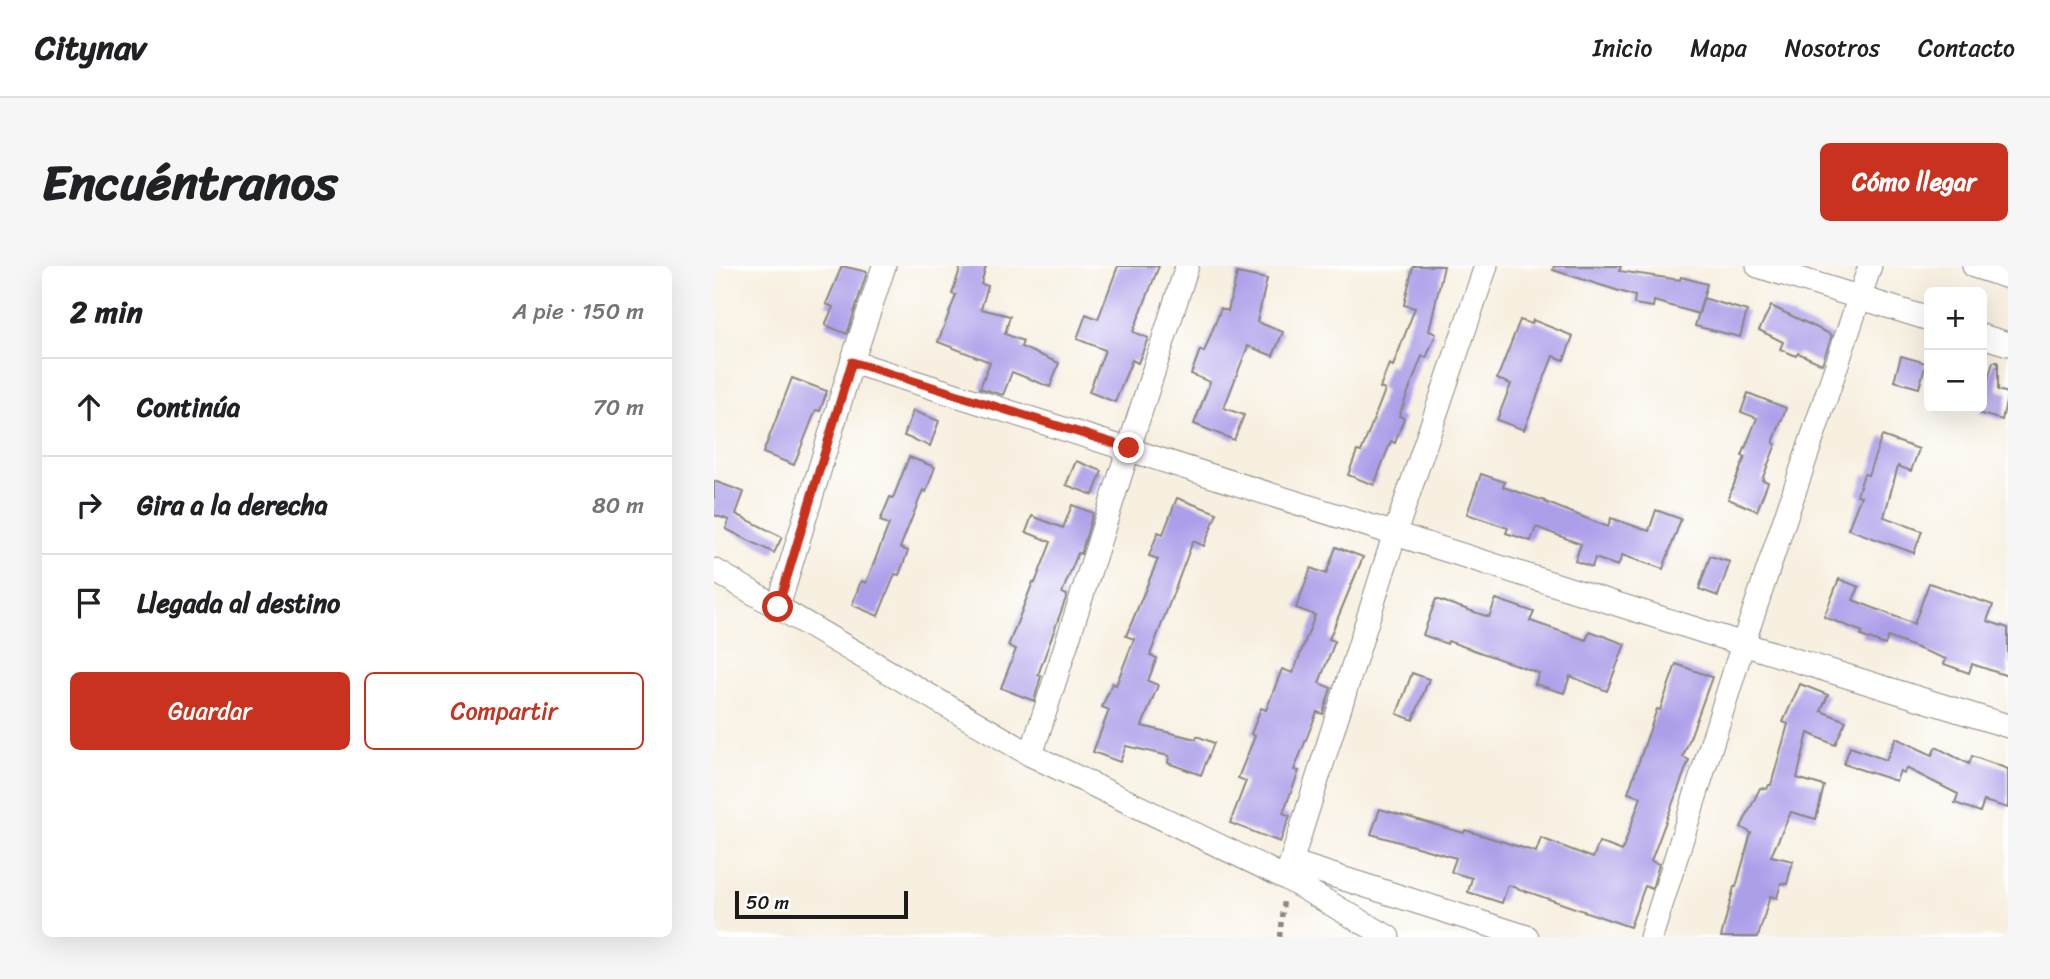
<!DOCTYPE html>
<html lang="es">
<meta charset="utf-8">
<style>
:root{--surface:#fff;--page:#f6f6f6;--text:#202124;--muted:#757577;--line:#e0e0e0;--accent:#c8321e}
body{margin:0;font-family:Sriracha,sans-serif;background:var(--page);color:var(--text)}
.controls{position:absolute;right:21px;top:21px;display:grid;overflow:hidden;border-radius:10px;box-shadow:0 7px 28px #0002}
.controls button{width:63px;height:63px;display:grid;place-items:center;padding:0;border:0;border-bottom:2px solid var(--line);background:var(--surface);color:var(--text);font:35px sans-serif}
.scale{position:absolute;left:21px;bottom:18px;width:173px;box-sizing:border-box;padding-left:7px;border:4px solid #1c1c1c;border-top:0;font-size:19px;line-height:24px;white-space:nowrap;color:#1c1c1c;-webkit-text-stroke:5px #fff;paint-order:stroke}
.stop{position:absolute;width:21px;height:21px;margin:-16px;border:5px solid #c8321e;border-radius:50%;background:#fff}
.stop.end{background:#c8321e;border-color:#fff;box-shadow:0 2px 7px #0008}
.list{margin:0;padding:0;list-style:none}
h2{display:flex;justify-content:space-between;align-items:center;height:91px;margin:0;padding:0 28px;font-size:30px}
h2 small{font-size:23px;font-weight:400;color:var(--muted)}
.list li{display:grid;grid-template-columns:46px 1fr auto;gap:21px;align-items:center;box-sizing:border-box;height:98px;padding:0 28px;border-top:2px solid var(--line)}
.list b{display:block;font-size:26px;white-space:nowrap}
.list em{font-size:23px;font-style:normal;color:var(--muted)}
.actions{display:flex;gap:14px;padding:21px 28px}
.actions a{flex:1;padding:16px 0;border:2px solid var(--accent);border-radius:10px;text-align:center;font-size:24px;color:var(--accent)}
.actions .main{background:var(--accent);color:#fff}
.icon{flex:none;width:38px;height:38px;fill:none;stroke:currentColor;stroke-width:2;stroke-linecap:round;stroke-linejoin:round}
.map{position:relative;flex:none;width:1294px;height:671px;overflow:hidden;border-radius:10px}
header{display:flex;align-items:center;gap:42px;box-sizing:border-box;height:98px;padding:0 35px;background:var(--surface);border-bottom:2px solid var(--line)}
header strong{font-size:33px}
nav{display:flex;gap:38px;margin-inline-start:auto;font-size:24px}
.intro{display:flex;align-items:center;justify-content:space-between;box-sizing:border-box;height:168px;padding:0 42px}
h1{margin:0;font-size:49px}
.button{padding:18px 32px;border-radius:10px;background:var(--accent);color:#fff;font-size:24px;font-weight:700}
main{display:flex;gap:42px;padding:0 42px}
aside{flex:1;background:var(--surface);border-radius:10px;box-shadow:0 7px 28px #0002}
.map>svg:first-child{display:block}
.building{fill:#ad9ee9}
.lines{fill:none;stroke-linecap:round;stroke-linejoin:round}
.minor-casing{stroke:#8a867e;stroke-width:25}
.path{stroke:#8a867e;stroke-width:4.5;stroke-dasharray:5 5;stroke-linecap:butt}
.minor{stroke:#fff;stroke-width:23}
.route{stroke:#c8321e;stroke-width:9}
</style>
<header>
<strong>Citynav</strong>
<nav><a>Inicio</a><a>Mapa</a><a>Nosotros</a><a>Contacto</a></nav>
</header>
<div class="intro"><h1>Encuéntranos</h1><a class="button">Cómo llegar</a></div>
<main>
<aside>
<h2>2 min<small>A pie · 150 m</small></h2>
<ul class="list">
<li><svg class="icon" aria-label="ahead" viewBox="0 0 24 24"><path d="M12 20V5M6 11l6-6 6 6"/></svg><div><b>Continúa</b></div><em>70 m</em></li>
<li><svg class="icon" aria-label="right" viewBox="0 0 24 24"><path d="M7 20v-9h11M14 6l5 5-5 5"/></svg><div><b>Gira a la derecha</b></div><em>80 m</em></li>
<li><svg class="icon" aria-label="arrive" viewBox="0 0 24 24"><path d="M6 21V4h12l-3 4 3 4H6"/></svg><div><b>Llegada al destino</b></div></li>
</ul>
<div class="actions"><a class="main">Guardar</a><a>Compartir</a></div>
</aside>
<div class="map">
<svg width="1294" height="671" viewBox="0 0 1294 671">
<rect width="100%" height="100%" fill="#fff"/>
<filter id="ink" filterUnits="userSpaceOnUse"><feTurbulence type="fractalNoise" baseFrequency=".0143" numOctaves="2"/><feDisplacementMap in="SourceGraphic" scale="14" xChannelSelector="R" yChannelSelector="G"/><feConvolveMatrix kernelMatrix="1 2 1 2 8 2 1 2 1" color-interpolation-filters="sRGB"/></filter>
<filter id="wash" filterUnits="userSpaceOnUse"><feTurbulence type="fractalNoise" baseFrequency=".00686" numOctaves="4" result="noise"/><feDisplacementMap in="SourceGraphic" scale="28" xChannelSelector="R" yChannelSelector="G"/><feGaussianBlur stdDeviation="1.57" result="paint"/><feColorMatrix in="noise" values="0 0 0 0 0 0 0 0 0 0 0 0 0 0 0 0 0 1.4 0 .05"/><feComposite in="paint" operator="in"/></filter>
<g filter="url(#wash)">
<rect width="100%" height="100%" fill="#f7efdf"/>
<g id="blocks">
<path class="building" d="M 128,0 L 153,6 L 133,68 L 111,59 L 119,41 L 112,38 Z
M 247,0 L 272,0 L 267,18 L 274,20 L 267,43 L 296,50 L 291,68 L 309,75 L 307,81 L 345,97 L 336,121 L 298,106 L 289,129 L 266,122 L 276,96 L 224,76 L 242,29 L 238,28 Z
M 404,0 L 445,0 L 419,66 L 434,72 L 424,97 L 418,94 L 401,136 L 375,126 L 391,84 L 363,73 L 372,48 L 384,53 Z
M 699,0 L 730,0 L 715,65 L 722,68 L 712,92 L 708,90 L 685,150 L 690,152 L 681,177 L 677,175 L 660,219 L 634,209 L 643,185 L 647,186 L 671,124 L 666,122 L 675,98 L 679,100 L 701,42 L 690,39 Z
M 840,0 L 907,0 L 905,5 L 966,14 L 967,11 L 993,18 L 985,48 L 940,35 L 939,41 L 920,38 L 921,30 L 839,4 Z
M 523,7 L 553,13 L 543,56 L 569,66 L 559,90 L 534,80 L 510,142 L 530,149 L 520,174 L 480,158 L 496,116 L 477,108 L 486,84 L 490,86 L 507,42 L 514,45 Z
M 989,32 L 1033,45 L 1026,71 L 981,60 Z
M 1057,40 L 1118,69 L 1108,98 L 1084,87 L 1082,90 L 1066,83 L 1069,76 L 1045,64 Z
M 806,54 L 818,58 L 819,54 L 859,70 L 850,94 L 839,90 L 810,164 L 783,154 L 797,118 L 783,113 Z
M 1187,90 L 1212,97 L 1205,122 L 1180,115 Z
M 1279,96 L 1284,96 L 1284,124 L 1294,127 L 1288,154 L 1264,147 L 1265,142 L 1268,142 L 1268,134 Z
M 78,112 L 113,125 L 106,145 L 102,144 L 80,199 L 49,187 Z
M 1034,127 L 1072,142 L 1059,177 L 1062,178 L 1048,214 L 1054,216 L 1043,245 L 1014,233 L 1031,191 L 1028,190 L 1043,152 L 1027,146 Z
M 199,145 L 225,155 L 216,180 L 190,170 Z
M 1168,170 L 1205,183 L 1197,205 L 1184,200 L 1170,251 L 1208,265 L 1200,287 L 1134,263 L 1147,230 L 1143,229 L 1150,208 L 1154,209 Z
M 195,191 L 221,201 L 212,226 L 209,224 L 186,282 L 194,285 L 185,309 L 181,308 L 164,350 L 138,339 L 147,315 L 152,317 L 175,258 L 166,255 L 176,231 L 179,232 Z
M 362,195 L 388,205 L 379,229 L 352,219 Z
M 767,208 L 791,216 L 789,221 L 831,235 L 831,236 L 894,261 L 897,252 L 935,265 L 942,244 L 967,253 L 949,303 L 908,289 L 904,300 L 881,292 L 878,301 L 861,295 L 867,278 L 822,261 L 817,275 L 792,267 L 794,262 L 753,248 Z
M 0,215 L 30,226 L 22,248 L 68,271 L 60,287 L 12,263 L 15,254 L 0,249 Z
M 463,232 L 503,247 L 490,280 L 479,275 L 436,389 L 443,392 L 434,415 L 444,419 L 428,460 L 482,473 L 483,470 L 500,477 L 487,509 L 454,497 L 455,490 L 412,480 L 406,496 L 379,486 L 395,444 L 388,441 L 398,417 L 402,419 L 420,373 L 412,370 L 444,293 L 435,290 L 444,266 L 449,268 Z
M 358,239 L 379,247 L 367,288 L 364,287 L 348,327 L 353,329 L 324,409 L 327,410 L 320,435 L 287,422 L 302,383 L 294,380 L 319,316 L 321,317 L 337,276 L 312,266 L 318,250 L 349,262 Z
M 622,281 L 649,291 L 615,373 L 621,375 L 605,417 L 617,422 L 609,448 L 603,446 L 580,504 L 585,505 L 569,547 L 576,550 L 566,576 L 516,557 L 532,515 L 524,512 L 541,470 L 537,468 L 547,442 L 552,444 L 568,403 L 579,407 L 601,349 L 582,342 L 597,302 L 612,308 Z
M 996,290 L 1016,296 L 1004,330 L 985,323 Z
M 1125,313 L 1145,321 L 1139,334 L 1200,358 L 1215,317 L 1279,339 L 1273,355 L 1294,362 L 1294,410 L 1258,398 L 1255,407 L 1230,398 L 1232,393 L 1174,371 L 1171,379 L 1147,370 L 1149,366 L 1110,351 Z
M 722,333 L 775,351 L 782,333 L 820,346 L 816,355 L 872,374 L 876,365 L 911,378 L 893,425 L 856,410 L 850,427 L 821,418 L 825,407 L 734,375 L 733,378 L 709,369 Z
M 962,398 L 998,411 L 969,491 L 975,494 L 937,595 L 945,598 L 938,623 L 931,620 L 916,661 L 794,619 L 788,637 L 754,626 L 758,612 L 737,606 L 742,592 L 657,568 L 666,543 L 750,567 L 751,564 L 822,586 L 827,572 L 879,592 L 885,576 L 908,585 L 927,531 L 914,527 L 943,443 L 946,444 Z
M 698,407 L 715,413 L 699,454 L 683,448 Z
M 1086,418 L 1114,429 L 1107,445 L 1132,455 L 1121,479 L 1094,467 L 1083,512 L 1110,520 L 1102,553 L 1077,546 L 1057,590 L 1079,595 L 1073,618 L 1067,617 L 1063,632 L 1056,630 L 1044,671 L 1007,671 L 1020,621 L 1022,621 L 1037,567 L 1027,561 L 1046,522 L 1053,523 L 1055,519 L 1057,519 L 1074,458 L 1069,456 Z
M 1182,472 L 1218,489 L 1222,481 L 1255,498 L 1258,490 L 1294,503 L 1294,542 L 1270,535 L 1266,546 L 1241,537 L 1244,528 L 1192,502 L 1190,507 L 1186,505 L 1182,515 L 1130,498 L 1136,481 L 1172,494 Z"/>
</g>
</g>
<g filter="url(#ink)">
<use href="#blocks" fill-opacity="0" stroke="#8a867e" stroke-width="2"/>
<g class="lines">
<defs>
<path id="minor" d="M 1044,0 L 1215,53
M 1260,0 L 1294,11
M 1268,70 L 1294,78
M 138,96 L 1029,378 L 1294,460
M 0,304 L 317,489 L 572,612 L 674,671
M 64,341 L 138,96 L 170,0
M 317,489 L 473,0
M 577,596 L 813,671
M 572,612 L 681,267 L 772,0
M 937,671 L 1029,378 L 1156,0"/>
</defs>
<use href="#minor" class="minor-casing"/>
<path class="path" d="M 566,671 L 570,634"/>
<use href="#minor" class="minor"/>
</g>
</g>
<g class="lines" filter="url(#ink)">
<path class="route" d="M 64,341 L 138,96 L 415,182"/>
</g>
</svg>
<div class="controls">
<button>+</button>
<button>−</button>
</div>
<div class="scale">50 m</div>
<div class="stop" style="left:64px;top:341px"></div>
<div class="stop end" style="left:415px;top:182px"></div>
</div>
</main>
